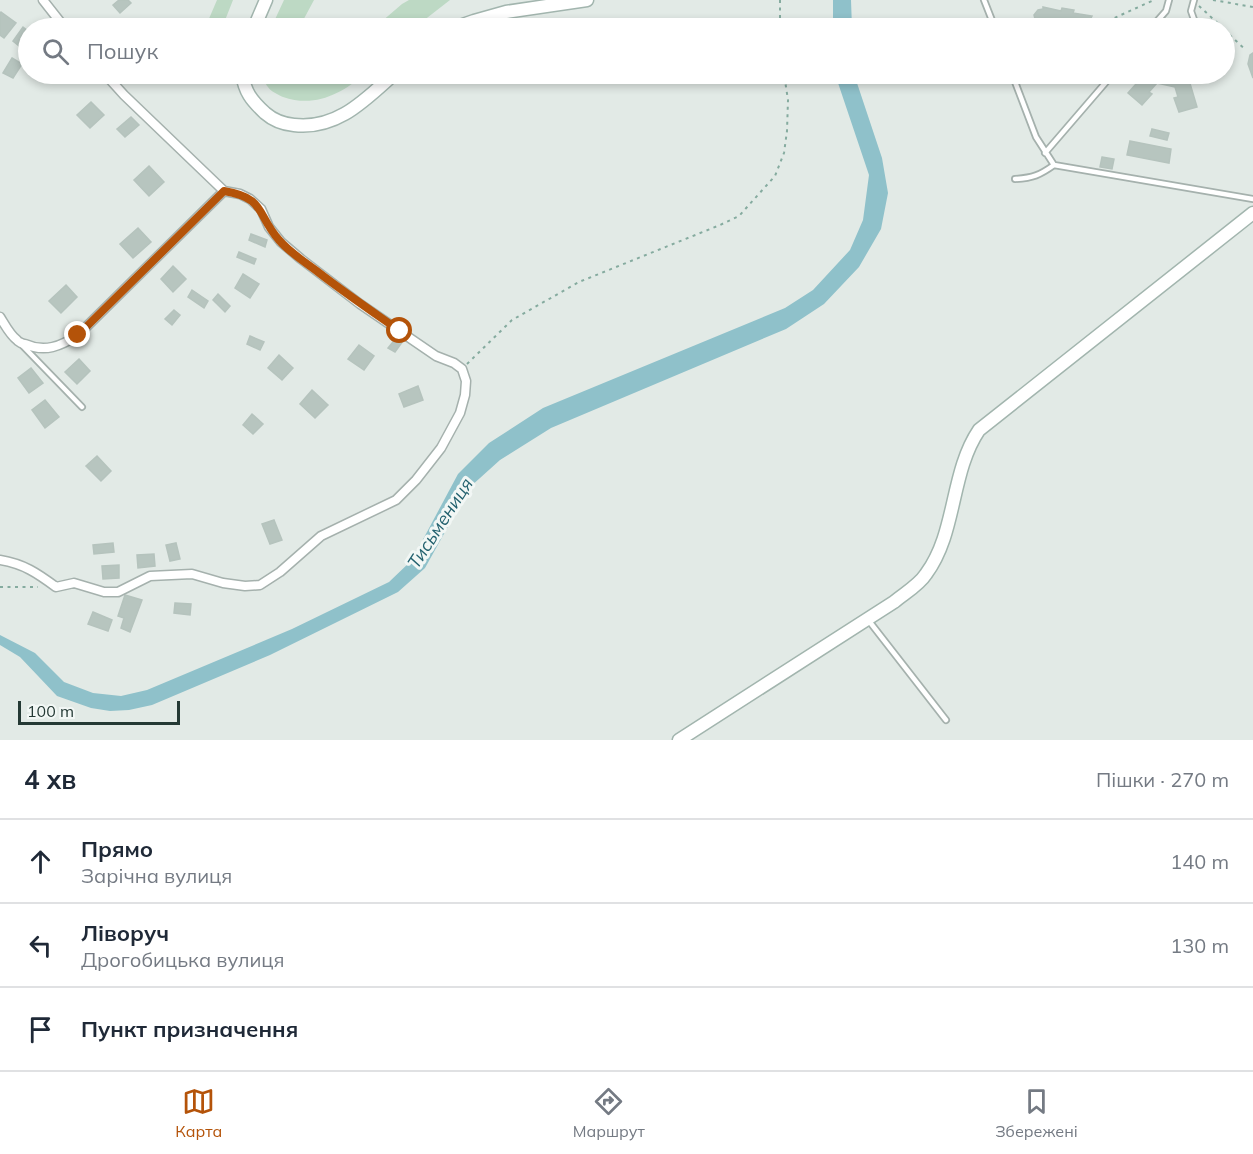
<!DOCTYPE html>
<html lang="uk">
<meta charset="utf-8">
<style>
:root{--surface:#fff;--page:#f2f2f3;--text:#1f2937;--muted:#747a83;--line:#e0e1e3;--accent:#b45309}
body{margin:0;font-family:Mulish,sans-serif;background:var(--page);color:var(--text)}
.scale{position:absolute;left:18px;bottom:15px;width:162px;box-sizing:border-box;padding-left:6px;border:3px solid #243934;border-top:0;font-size:16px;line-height:21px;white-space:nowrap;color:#243934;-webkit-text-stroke:4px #f2f7f5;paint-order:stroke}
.stop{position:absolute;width:18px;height:18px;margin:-14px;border:4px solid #b45309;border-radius:50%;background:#fff}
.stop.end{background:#b45309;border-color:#fff;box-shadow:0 2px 6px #0008}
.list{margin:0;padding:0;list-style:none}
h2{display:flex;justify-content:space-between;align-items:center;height:78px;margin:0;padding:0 24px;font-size:26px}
h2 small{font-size:20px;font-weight:400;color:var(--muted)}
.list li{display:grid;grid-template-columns:39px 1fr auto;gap:18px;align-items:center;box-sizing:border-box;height:84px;padding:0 24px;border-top:2px solid var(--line)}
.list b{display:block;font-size:22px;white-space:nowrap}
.list p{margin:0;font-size:20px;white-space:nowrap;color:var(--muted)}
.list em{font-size:20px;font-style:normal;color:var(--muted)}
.icon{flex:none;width:33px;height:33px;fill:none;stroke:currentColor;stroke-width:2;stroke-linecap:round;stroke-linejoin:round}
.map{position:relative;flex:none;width:1253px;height:740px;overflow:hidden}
.search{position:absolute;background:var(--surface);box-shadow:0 3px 9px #0003;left:18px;right:18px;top:18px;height:66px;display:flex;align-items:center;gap:15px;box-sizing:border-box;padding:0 21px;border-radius:33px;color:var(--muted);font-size:22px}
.sheet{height:330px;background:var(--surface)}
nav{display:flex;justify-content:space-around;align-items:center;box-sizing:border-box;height:84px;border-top:2px solid var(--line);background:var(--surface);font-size:16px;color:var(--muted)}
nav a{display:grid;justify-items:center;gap:3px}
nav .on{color:var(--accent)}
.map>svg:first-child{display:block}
.green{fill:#bdd9c4}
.water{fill:#8fc1ca}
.building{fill:#b7c5bf;stroke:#b5c3bd;stroke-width:1.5}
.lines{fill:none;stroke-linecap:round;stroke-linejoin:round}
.lane-casing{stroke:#a5b1ad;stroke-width:8}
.street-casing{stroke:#a5b1ad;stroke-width:11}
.secondary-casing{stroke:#a2b5ae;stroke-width:15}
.path{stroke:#85ab9f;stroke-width:2;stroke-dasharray:3 4.5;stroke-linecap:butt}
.lane{stroke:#fff;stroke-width:4.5}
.street{stroke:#fff;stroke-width:8}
.secondary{stroke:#fff;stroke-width:12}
.route{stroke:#b45309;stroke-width:8}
.labels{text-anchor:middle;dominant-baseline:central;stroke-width:6;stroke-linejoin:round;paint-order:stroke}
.water-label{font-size:18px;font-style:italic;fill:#24626f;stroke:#f2f7f5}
</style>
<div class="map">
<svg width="1253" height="740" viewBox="0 0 1253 740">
<rect width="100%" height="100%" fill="#e2eae6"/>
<path class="green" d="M 217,0 L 233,0 L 222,28 L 205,28 Z
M 284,0 L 314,0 L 299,28 L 271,28 Z
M 409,0 L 450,0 L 414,28 L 374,28 L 402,4 Z
M 263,74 L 290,74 L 294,76 L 308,78 L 320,74 L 365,74 C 341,94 315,108 283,97 C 279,95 270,91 268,87 C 265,84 264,77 263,74 Z"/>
<path class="water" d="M 833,0 L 851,0 L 852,28 L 833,28 Z
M 835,74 L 854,74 L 882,158 L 888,193 L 881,229 L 859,267 L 824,304 L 786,329 L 551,428 L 500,460 L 470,487 L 425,568 L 398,592 L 270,655 L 152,705 L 129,710 L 110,711 L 91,708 L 57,696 L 20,657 L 0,645 L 0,635 L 35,653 L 64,682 L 93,693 L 121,696 L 147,690 L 292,629 L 389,582 L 412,560 L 458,474 L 489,443 L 543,408 L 785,308 L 813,290 L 850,250 L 863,220 L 869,175 Z"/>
<path class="building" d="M 119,0 L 128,0 L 131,3 L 120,13 L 113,5 Z
M 1043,7 L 1061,11 L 1062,8 L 1074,10 L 1073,13 L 1092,16 L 1091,18 L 1096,20 L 1098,26 L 1097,28 L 1075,28 L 1052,24 L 1051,28 L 1036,28 L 1033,21 L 1035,19 L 1034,15 L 1038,10 L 1043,9 Z
M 1,12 L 16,23 L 4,38 L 0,35 L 0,13 Z
M 23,27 L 28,31 L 28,33 L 19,46 L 13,41 Z
M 1253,53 L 1253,78 L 1248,64 L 1250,55 Z
M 12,58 L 22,64 L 13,78 L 3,73 Z
M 1145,74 L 1184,74 L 1186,75 L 1189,80 L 1197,107 L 1179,112 L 1174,98 L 1178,97 L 1175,87 L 1157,83 L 1149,92 L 1152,94 L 1142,105 L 1128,93 Z
M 91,102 L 104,115 L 90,128 L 77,115 Z
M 131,117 L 139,125 L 125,137 L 117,129 Z
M 1152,129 L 1169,133 L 1167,140 L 1150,136 Z
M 1130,141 L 1171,149 L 1169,163 L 1127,155 Z
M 1102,157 L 1114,159 L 1112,169 L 1100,167 Z
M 149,166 L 164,182 L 149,196 L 134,180 Z
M 138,228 L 151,242 L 133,258 L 120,244 Z
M 251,234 L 267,240 L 265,247 L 249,240 Z
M 239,252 L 256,259 L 254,264 L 237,257 Z
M 173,266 L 186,279 L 173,292 L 161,279 Z
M 243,274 L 259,284 L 250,298 L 235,288 Z
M 66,285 L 77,297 L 61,313 L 49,301 Z
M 192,290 L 208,301 L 204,308 L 188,297 Z
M 218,294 L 230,306 L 225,312 L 213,300 Z
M 174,310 L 180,315 L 172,325 L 165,319 Z
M 250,336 L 264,342 L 260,350 L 247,344 Z
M 397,337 L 403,341 L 395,352 L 388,348 Z
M 359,345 L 374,356 L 364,370 L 348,359 Z
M 279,355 L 293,368 L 282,380 L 268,368 Z
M 79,359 L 90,371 L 77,384 L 65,372 Z
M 31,368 L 43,383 L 29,393 L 18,378 Z
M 418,386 L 423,400 L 404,407 L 399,394 Z
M 312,390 L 328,405 L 315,418 L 300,404 Z
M 45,400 L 59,417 L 45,428 L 32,410 Z
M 252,414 L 263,424 L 253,434 L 243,425 Z
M 97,456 L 111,471 L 101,481 L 86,466 Z
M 274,520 L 282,540 L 270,544 L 262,524 Z
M 113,543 L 114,552 L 94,554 L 93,545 Z
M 176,543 L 180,559 L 170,561 L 166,545 Z
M 154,554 L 155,566 L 138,568 L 137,555 Z
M 119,565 L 119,578 L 103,579 L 102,566 Z
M 125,595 L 142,600 L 130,632 L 121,628 L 124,618 L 118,616 Z
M 175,603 L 191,604 L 190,615 L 174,613 Z
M 93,612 L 112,620 L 108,631 L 88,624 Z"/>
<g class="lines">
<defs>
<path id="lane" d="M 984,0 L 995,28
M 1194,0 L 1191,11 L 1197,28
M 1151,28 L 1166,11 L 1169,0
M 1012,74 L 1036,137 L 1054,165 L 1253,199
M 1045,153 L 1113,74
M 1015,179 C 1033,178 1040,175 1054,165
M 21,344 L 82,407
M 869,621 L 946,720"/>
<path id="street" d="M 43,0 L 65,28
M 0,317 C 5,325 10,335 17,340 C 18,342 23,344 25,344 C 45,353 61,346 78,335 L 224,191 L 124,95 L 105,74
M 0,560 C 24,564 37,573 56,587 L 74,583 L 104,592 L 118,592 L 150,576 L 192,574 L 223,583 L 245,586 L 260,585 L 280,572 L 321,536 L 396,500 L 416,480 L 441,448 L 460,413 L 465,395 L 466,381 L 462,369 L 454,363 L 436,356 L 360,304 L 301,259 L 281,242 L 269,227 L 261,209 L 250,199 L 240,194 L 224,191"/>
<path id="secondary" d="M 254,28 L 266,0
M 454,28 L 474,21 L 506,12 L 587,0
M 242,74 C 245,92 251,100 265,113 C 273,120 283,124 294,125 C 337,130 365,100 394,74
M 679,740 L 894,602 C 905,593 919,585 926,574 C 957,532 950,473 979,430 L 1253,213"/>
</defs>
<use href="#lane" class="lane-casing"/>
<use href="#street" class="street-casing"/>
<use href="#secondary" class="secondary-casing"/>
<path class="path" d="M 780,0 L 780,28
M 1213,0 L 1253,7
M 1199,6 L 1223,28
M 1101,24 L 1154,0
M 1224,30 L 1246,50
M 467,364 L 512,320 L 579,282 L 720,225 L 739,216 L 775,176 L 784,153 L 787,131 L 788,100 L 784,74
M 0,587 L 38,587"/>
<use href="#lane" class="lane"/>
<use href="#street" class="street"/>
<use href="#secondary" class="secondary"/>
</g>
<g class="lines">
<path class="route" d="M 78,335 L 224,191 C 266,198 256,214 279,240 C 290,253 305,262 318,272 C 345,293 373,312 400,331"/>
</g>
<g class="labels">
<g class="water-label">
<text transform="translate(440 523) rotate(-57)">Тисьмениця</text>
</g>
</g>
</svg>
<div class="scale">100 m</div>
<div class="stop" style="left:400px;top:331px"></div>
<div class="stop end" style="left:78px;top:335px"></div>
<div class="search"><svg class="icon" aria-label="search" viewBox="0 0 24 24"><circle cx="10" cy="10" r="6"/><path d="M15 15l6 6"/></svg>Пошук</div>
</div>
<section class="sheet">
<h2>4 хв<small>Пішки · 270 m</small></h2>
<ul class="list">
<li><svg class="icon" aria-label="ahead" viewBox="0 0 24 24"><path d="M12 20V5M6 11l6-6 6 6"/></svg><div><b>Прямо</b><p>Зарічна вулиця</p></div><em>140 m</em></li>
<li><svg class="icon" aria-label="left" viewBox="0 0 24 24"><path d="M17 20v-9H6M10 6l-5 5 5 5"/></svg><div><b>Ліворуч</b><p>Дрогобицька вулиця</p></div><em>130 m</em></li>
<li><svg class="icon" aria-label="arrive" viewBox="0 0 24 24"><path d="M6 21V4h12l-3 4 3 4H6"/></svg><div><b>Пункт призначення</b></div></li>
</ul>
</section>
<nav>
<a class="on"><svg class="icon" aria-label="map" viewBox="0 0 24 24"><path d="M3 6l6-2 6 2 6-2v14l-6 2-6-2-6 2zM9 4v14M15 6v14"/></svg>Карта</a>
<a><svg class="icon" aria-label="directions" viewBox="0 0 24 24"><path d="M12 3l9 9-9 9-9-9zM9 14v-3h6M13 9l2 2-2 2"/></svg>Маршрут</a>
<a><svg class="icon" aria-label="saved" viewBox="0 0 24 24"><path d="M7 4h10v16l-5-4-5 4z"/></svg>Збережені</a>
</nav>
